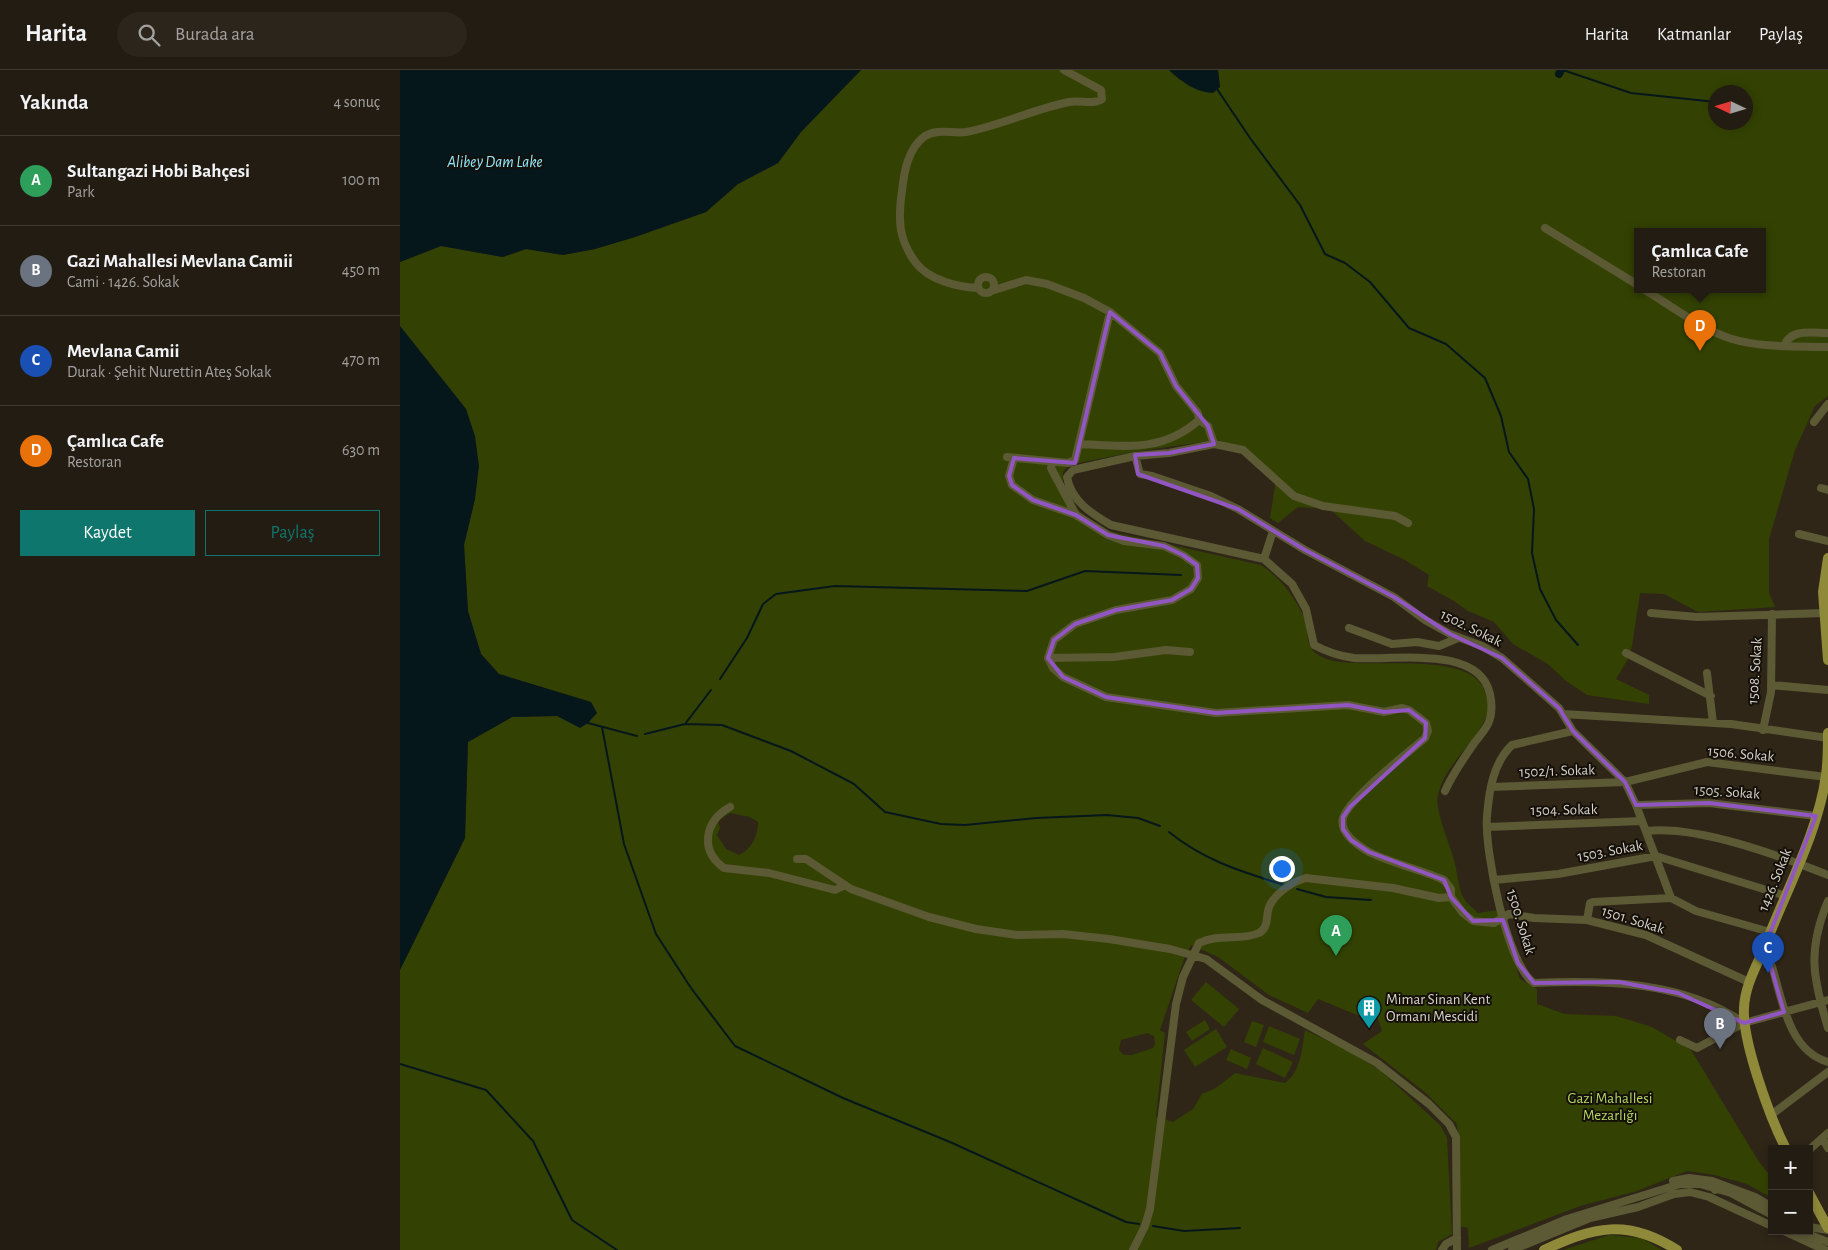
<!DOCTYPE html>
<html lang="tr">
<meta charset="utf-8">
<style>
:root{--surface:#231c12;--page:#2b251b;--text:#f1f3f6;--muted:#a3a19f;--line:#403a32;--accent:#0f766e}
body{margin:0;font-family:"Alegreya Sans",sans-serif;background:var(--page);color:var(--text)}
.controls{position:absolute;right:15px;bottom:15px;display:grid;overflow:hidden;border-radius:0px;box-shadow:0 2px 8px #0003}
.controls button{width:45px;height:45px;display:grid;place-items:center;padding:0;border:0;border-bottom:1px solid var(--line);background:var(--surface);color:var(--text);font:25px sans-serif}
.compass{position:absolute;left:1308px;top:15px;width:45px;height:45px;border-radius:50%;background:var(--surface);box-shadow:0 2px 8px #0003;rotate:274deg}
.you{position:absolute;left:881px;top:798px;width:18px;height:18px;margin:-12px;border:4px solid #fff;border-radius:50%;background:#1a73e8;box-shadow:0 0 0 8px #1a73e833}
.badge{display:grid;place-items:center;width:32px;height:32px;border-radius:50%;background:var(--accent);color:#fff;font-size:16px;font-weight:700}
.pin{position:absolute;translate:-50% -41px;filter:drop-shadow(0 1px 2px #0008)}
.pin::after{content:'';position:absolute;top:26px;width:18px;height:15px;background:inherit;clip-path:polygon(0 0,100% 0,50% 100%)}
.popup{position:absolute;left:1234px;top:158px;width:132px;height:65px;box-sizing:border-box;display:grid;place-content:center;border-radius:0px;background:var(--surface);filter:drop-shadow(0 1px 4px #0005);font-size:16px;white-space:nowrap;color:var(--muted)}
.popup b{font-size:19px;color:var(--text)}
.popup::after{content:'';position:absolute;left:50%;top:100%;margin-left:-10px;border:10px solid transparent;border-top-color:var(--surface)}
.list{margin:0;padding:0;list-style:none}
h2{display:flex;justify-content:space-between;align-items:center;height:65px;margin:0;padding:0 20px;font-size:21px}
h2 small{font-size:16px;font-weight:400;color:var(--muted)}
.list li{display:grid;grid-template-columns:32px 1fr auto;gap:15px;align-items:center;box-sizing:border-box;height:90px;padding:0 20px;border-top:1px solid var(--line)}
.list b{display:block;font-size:19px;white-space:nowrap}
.list p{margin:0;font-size:16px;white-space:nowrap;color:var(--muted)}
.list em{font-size:16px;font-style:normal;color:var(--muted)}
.actions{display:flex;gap:10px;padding:15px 20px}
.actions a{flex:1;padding:11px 0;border:1px solid var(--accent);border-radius:0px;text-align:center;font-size:18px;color:var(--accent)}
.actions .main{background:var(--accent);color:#fff}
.icon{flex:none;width:28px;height:28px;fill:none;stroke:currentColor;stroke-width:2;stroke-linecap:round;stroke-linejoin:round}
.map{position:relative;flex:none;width:1428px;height:1180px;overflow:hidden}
header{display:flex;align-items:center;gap:30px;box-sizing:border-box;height:70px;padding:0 25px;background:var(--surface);border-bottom:1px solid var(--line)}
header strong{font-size:24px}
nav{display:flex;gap:28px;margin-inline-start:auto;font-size:18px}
.search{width:350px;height:45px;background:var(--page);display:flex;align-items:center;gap:12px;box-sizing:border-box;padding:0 18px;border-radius:28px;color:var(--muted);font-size:19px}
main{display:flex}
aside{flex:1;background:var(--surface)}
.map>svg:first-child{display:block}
.green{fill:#334202;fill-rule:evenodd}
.water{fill:#06171b}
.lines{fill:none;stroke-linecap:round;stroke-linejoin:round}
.stream{stroke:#06171b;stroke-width:2}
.canal{stroke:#06171b;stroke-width:8}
.minor{stroke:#5c5935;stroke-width:8}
.major{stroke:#8f893a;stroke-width:10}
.marked{fill:none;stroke:#9256c2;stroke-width:4;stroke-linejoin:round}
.labels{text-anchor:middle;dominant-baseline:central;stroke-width:4;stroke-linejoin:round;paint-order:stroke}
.street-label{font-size:15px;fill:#d7d2c9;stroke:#141009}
.poi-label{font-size:15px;fill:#d7d2c9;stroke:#141009;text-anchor:start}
.park-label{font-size:15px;fill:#b5d761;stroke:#141009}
.water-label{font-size:16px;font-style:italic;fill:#91e9ff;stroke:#141009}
</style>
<header>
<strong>Harita</strong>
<div class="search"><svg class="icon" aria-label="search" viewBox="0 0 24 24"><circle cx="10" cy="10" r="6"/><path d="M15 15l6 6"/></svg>Burada ara</div>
<nav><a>Harita</a><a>Katmanlar</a><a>Paylaş</a></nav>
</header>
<main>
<aside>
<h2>Yakında<small>4 sonuç</small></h2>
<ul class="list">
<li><span class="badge" style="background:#2e9e5b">A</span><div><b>Sultangazi Hobi Bahçesi</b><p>Park</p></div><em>100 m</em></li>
<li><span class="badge" style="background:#6b7280">B</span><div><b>Gazi Mahallesi Mevlana Camii</b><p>Cami · 1426. Sokak</p></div><em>450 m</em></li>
<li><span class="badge" style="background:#1a4fb4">C</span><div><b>Mevlana Camii</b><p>Durak · Şehit Nurettin Ateş Sokak</p></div><em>470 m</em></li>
<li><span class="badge" style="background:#e8710a">D</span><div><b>Çamlıca Cafe</b><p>Restoran</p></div><em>630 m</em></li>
</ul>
<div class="actions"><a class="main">Kaydet</a><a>Paylaş</a></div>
</aside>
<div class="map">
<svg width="1428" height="1180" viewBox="0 0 1428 1180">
<rect width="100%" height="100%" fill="#2f2618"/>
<path class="green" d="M 461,0 L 769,0 L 780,10 L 820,17 L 818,0 L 1428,0 L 1428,326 L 1415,336 L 1395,380 L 1369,469 L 1369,523 L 1375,537 L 1298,542 L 1264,524 L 1240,523 L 1232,576 L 1228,589 L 1216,609 L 1249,625 L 1249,634 L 1187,625 L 1166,611 L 1148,594 L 1113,574 L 1094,552 L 1068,541 L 1054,531 L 1027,516 L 1029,505 L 1005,490 L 965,471 L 930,439 L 898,437 L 878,453 L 870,448 L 876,409 L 846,378 L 817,370 L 733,382 L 669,395 L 663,402 C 660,430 686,449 708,461 L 861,495 C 879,507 892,523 902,543 C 913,564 899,581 930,590 C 964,600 1068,580 1084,619 C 1086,624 1089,636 1088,641 C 1079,672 1045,692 1038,725 C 1034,738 1049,772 1053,787 C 1057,798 1058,818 1063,827 C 1066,833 1073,838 1078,843 L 1098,840 L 1120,909 L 1137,919 L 1137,934 L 1165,944 L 1216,946 L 1252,957 L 1291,980 L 1359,1092 L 1372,1108 L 1372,1128 L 1347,1114 L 1315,1105 L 1287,1101 L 1237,1121 L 1180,1136 L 1069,1178 L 1068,1158 L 1060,1156 L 1060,1080 L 1057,1054 L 1026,1023 L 963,974 L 982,961 L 975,941 L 962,947 L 918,929 L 908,943 L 869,925 L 818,887 L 791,875 L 784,889 L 760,960 L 765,963 L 756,1047 L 773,1052 L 793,1039 L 802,1024 L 816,1018 L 835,1003 L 885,1013 C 901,1002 902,978 905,960 L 945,979 L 980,1000 L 1041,1056 L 1047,1068 L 1052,1164 L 1038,1172 L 1036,1180 L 0,1180 L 0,900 L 65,768 L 68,672 L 112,647 L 157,646 L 180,657 L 197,643 L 191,632 L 99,604 L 81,584 L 68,541 L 64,475 L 75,429 L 66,339 L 0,256 L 0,192 L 41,176 L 102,187 L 126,179 L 163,185 L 195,179 L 235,167 L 306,142 L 338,114 L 378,93 L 401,62 ZM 1316,22 L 1346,22 L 1346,52 L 1316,52 ZM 1238,162 L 1362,162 L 1362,220 L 1238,220 ZM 330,743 L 350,747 L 358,752 C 358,766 352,779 339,785 L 326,779 L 317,765 L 320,758 L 318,751 ZM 747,963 L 754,966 L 755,974 L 753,978 L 732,985 L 724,985 L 719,980 L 721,970 Z
M 806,912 L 839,939 L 824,957 L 791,930 Z
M 805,950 L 810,959 L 792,971 L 786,962 Z
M 852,951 L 864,955 L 856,977 L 844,972 Z
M 869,956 L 900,969 L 894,985 L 863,972 Z
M 816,959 L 827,977 L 795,997 L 784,980 Z
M 863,978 L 893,992 L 885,1008 L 856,994 Z
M 831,979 L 851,988 L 847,999 L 826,990 Z
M 1209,1165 L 1241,1168 L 1262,1180 L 1163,1180 Z"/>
<path class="water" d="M 0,0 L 461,0 L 401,62 L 378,93 L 338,114 L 306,142 L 235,167 L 195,179 L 163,185 L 126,179 L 103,187 L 41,176 L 0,192 Z
M 769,0 L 818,0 L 820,17 L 813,23 C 795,22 782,12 769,0 Z
M 0,256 L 66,339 L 75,366 L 79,396 L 75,429 L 64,475 L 68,541 L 81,584 L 99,604 L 191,632 L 197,643 L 188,653 L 180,658 L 157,646 L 112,647 L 68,672 L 65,768 L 0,900 Z"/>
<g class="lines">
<path class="stream" d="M 1163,0 L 1231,23 L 1316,32
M 817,19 L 850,68 L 900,135 L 925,184 L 945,193 L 970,212 L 1009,258 L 1046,274 L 1085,308 L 1101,346 L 1109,382 L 1128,409 L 1134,439 L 1132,483 L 1140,519 L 1156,550 L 1178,575
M 320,609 L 347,568 L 363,534 L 376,524 L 435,516 L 627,521 L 685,501 L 781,505
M 188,653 L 237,666
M 285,654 L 311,620
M 202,657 L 224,774 L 256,864 L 291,918 L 335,976 L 443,1028 L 550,1072 L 726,1152 L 739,1154
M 245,664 L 285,654 L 322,655 L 391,681 L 454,714 L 485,742 L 541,754 L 565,755 L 636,748 L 707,745 L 738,748 L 760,756
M 769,762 C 805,791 840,801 884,815
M 897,819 L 926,827 L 971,830
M 0,994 L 86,1020 L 133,1071 L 172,1150 L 217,1180
M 753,1156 L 784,1161 L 840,1158"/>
<path class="canal" d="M 1159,4 L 1161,0"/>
<path class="minor" d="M 1145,158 L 1238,215
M578 215a8 8 0 1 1 16 0a8 8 0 1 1-16 0Z
M 578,218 C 557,217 529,210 516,193 C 498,169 498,149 502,121 C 504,102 508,78 525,66 C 538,58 553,64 566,62 C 602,55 634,39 669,32 C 678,30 695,35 702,29 L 701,20 L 664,0
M 1245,220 C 1273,237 1301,259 1332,269 C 1362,278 1397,276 1428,277
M 591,221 L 626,210 L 647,214 L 684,228 L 710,242 L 760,283 L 776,316 L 798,343 L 799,350 C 762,383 724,376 679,374
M 1384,276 C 1391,258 1412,263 1428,263
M 799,350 L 808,356 L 814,374
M 1414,352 L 1428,334
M 735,386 L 740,404 L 752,406 L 811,426 L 838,439 L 905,480 L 994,527 L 1025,550 L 1050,564 L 1082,576 L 1102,588 L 1159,638 L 1173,661 L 1225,712 L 1236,735 L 1271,828 L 1296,841 L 1370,862
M 607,387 L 668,393 L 675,390 L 710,242
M 614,388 L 609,406 L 612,415 L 633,430 L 676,445 L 708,465 L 724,471 L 764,476 L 783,485 L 797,495 L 798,508 L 791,519 L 772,530 L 716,540 L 675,554 L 654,570 L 648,588 L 653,598 L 663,607 L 706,627 L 816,643 L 948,635 L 984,642 L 1002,638 L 1009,640 L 1026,653 L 1028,661 L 1025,668 C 1008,683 949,728 943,748 C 939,763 957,775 969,782 C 993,794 1020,799 1044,810 L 1051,819 L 1051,827 L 1063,843 L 1073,851 L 1094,853 L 1109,844 L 1134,848 L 1187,850 L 1246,865 L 1349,912
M 652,392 L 651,398 L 676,445
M 1421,418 L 1428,420
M 1008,453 L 995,446 L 923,436 L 894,426 L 843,380 L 824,376 L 814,374 L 769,383 L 735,386 L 673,400 L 667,407 C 671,431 692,444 711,455 L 864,489 L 892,514 L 906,539 L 914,575 C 927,582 939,586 954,588 C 992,591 1079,574 1090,624 C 1092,633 1092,645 1088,654 C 1085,660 1079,667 1075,672 C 1064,688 1053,703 1045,721
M 1399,464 L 1428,471
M 864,489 L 873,461
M 1251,543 L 1297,547 L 1424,543
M 949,558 L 992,574 L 1017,572 L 1039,576 L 1058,568
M 1226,583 L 1311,626
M 648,588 L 714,587 L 766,580 L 790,582
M 1307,603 L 1313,653
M 1371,615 L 1428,620
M 1163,644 L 1331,654 L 1428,668
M 1363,660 L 1371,622 L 1372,544
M 1173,661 L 1112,675 C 1093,693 1089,721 1087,746 C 1084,779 1107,895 1134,913 C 1205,910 1284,911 1344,953
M 1091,717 L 1225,712 L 1307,692 L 1426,707
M 1236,735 L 1309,733 L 1416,746
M 330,737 C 305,751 299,780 324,798 L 369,803 L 435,820 L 445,815
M 1087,757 L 1242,751
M 1246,761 C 1298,755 1380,786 1428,805
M 397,789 L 406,789 L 451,819 L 529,847 L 576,859 L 617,865 L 663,864 L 709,869 L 770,879 L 806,889 L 862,930 L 977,993 L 1029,1034 L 1049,1054 L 1056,1067 L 1057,1180
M 1094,810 L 1158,804 L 1256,786 L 1386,826
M 1428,831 C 1407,880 1413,909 1428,958
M 1187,850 L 1190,833 L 1193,832 L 1271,828
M 1365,876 C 1381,912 1382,979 1428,992
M 1280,970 L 1297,978 L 1344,953 L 1428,930
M 1371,1045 L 1428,1002
M 1423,1069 L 1428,1078
M 1409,1080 L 1428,1063
M 1273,1111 L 1289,1108 L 1312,1111
M 1315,1120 L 1312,1111 L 1355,1127 L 1372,1137
M 1409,1157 L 1428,1160
M 1384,1161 L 1425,1180
M 1400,1161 L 1428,1172
M 733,1180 L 745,1156 L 750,1139 L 776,934 L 783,907 L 799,873 C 819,863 842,871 859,863 C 870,857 865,844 870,835 C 877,822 892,812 906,808 L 993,818 L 1039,828 L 1051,827
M 1042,1180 L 1046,1174 L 1057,1168
M 1092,1180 L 1167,1149 L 1280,1114 L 1300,1114 L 1331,1123 L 1372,1145
M 1112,1180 L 1190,1148 L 1238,1137 L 1274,1124 L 1290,1122 L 1309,1127 L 1372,1156"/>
<path class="major" d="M 1428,488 L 1423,522 L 1428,590
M 1386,1079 C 1370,1048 1342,971 1344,938 C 1345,914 1358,894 1366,873 C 1386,821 1419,760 1426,705 C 1428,692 1428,677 1428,663
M 1409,1123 L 1428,1158
M 1144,1180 C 1194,1157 1227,1148 1277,1180"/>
</g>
<path class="marked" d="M 710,242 L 760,283 L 776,316 L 808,356 L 814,374 L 769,383 L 735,385 L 738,404 L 838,439 L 905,480 L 994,527 L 1050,564 L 1102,588 L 1159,638 L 1173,661 L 1225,712 L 1236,735 L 1309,733 L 1416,746 L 1365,876 L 1384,942 L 1344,953 L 1278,923 L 1219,912 L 1134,913 L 1118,893 L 1103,850 L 1073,851 L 1051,827 L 1044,810 L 969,782 L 951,770 L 943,759 L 943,747 L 950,737 L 1025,668 L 1026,653 L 1009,640 L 984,642 L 948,635 L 816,643 L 706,627 L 663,607 L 648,588 L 654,570 L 675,554 L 716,540 L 772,530 L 791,519 L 798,508 L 797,495 L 783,485 L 764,476 L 708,465 L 676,445 L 633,430 L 612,415 L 609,406 L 614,388 L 675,393 Z"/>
<defs>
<symbol id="building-pin" viewBox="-11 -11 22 30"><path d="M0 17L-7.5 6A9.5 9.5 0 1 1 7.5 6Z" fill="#0f9aa8" stroke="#141009"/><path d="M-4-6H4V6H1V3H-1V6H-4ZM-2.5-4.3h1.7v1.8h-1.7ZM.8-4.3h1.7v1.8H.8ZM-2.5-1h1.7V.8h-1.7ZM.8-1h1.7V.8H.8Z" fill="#fff"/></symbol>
</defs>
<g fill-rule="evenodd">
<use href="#building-pin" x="955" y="924" width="28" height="38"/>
</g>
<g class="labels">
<g class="street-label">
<text transform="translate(1071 558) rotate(26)">1502. Sokak</text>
<text transform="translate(1355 601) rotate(-86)">1508. Sokak</text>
<text transform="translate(1341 684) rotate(5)">1506. Sokak</text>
<text transform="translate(1157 701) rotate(-2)">1502/1. Sokak</text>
<text transform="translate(1327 722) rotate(4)">1505. Sokak</text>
<text transform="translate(1164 740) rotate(-1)">1504. Sokak</text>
<text transform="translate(1210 781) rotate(-10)">1503. Sokak</text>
<text transform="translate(1375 810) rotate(-68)">1426. Sokak</text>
<text transform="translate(1233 850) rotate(17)">1501. Sokak</text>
<text transform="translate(1121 852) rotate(73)">1500. Sokak</text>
</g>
<g class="poi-label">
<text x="986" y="929">Mimar Sinan Kent<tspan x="986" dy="17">Ormanı Mescidi</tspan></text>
</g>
<g class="park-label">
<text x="1210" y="1028">Gazi Mahallesi<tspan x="1210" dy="17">Mezarlığı</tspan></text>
</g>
<g class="water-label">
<text x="95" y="92">Alibey Dam Lake</text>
</g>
</g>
</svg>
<div class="controls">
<button>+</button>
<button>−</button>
</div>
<svg class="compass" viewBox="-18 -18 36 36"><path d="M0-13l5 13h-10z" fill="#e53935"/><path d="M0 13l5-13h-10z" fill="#a3a19f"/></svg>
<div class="you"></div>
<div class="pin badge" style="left:936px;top:886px;background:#2e9e5b">A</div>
<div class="pin badge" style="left:1320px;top:979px;background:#6b7280">B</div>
<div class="pin badge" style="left:1368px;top:903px;background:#1a4fb4">C</div>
<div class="pin badge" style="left:1300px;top:281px;background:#e8710a">D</div>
<div class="popup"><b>Çamlıca Cafe</b>Restoran</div>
</div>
</main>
